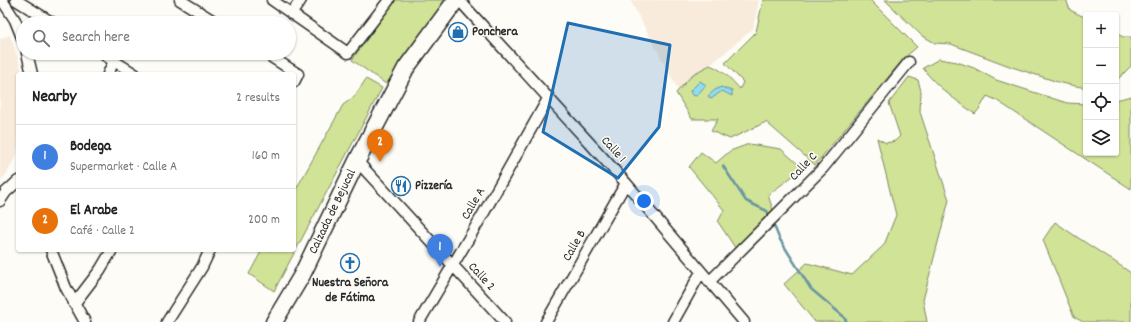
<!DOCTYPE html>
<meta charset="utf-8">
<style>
:root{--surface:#fff;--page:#f2f2f2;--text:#222;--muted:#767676;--line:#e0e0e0;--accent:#ea580c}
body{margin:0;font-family:Dekko,sans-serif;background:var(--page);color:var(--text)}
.controls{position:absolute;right:12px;top:12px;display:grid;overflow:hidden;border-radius:4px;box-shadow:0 1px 3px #0004}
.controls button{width:36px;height:36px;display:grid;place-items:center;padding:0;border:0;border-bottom:1px solid var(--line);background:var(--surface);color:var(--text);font:20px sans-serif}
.you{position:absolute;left:644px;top:201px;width:14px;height:14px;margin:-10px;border:3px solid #fff;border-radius:50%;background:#1a73e8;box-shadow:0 0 0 6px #1a73e833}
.badge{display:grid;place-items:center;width:26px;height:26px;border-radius:50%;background:var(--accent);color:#fff;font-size:13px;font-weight:700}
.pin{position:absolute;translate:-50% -33px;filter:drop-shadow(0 1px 2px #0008)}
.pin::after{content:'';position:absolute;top:21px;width:14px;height:12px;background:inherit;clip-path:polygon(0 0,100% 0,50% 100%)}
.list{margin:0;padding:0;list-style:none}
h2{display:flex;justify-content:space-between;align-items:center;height:52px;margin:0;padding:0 16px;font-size:17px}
h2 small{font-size:13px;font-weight:400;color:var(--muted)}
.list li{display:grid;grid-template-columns:26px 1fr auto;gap:12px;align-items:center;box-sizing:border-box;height:64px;padding:0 16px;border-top:1px solid var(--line)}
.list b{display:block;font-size:15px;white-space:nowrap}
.list p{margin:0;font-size:13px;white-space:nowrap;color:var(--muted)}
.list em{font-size:13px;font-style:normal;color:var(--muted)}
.icon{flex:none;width:22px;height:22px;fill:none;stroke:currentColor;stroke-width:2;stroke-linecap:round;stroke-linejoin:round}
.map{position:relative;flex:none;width:1131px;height:322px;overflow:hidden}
.search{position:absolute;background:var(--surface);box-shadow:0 1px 3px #0004;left:16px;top:16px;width:280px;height:44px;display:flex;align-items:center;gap:10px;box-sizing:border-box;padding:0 14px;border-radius:22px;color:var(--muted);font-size:15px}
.panel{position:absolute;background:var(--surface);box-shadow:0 1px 3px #0004;left:16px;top:72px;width:280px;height:180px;border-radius:4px}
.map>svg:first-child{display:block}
.built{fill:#f8ebdc}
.green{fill:#d1e397;stroke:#7e8761}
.water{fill:#90dcf0;stroke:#6895a1}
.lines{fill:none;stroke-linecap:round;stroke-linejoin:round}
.stream{stroke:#6895a1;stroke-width:2.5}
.street-casing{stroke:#2b2b2b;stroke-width:13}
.primary-casing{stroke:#2b2b2b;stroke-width:19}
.street{stroke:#fdfcf7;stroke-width:10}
.primary{stroke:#fdfcf7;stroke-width:16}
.marked{fill:#1f6fb2;fill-opacity:0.2;stroke:#1f6fb2;stroke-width:3;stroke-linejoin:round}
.labels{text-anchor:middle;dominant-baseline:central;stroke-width:3;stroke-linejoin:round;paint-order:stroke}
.poi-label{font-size:13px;font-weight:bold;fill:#2b2b2b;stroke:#fdfcf7;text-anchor:start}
.street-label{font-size:13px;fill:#2b2b2b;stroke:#fdfcf7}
</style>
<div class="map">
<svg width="1131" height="322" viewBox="0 0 1131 322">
<rect width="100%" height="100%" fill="#fdfcf7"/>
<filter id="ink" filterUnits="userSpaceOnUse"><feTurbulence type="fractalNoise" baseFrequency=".025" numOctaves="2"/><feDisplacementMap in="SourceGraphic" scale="8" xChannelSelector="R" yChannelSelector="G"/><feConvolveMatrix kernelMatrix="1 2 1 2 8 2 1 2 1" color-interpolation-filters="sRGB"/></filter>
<g filter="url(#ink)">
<path class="built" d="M 630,0 L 759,0 L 753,29 L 679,91 Z
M 10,35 L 19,61 L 22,74 L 18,74 L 18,148 L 16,156 L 6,175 L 0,181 L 0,39 Z"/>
<path class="green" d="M 395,0 L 445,0 L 386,84 L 352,60 Z
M 763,0 L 870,0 L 917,47 L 904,58 L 815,165 L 766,122 L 730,139 L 711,131 L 718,119 L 692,119 L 676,93 L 693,74 L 710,65 C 724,71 730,78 740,89 L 743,82 L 725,63 L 756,32 Z
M 885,0 L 1067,0 L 1067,2 L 1070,10 L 1086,18 L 1086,88 L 1061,83 L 1012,67 L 951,44 L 935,43 L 921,35 Z
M 1116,33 L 1123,37 L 1131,37 L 1131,66 L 1116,81 Z
M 939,59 L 957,62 L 974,68 L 996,80 L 1067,103 L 1086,104 L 1086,153 L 1116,153 L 1116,100 L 1131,96 L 1131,189 L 996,100 L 987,96 L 980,108 L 975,114 C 956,100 936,87 923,68 Z
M 909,77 L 918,80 L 921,91 L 920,112 L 949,200 L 923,300 L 927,322 L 815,322 L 784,284 L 807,263 L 852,275 L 884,245 L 896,215 L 877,138 L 886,143 L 895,141 L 900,136 L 889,103 Z
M 366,79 L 382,88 L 274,291 L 249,274 L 262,250 L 294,250 L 294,193 L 343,105 L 354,97 Z
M 749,144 L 781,149 L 800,166 L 798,172 L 768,195 L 773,210 L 736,249 L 718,222 L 724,210 L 689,167 L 701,152 L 716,163 L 730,151 Z
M 1055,222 C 1080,240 1106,255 1131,273 L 1131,322 L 1083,322 L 1074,317 L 1043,240 Z"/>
<path class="water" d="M 700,81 L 706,85 L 696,96 L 692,95 L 690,91 Z
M 721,87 L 732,91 L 732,96 L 722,91 L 711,99 L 708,96 L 715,90 Z"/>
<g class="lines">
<path class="stream" d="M 723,166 L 746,201 L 767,211 L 770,217
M 773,223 L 779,238 L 811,289 L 843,316 L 847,322"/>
<defs>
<path id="street" d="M 2,0 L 15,20 L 23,40
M 16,0 L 53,23
M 180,0 L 217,23
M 272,0 L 348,53 L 389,0
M 459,0 L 626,183 L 744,322
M 291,14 L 301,0
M 27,53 L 32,74
M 101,53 L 135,74
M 265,53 L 298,74 L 294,82
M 108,74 L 114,61
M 357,161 L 505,322
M 0,201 L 6,192 L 18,181
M 51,250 L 66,288 L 85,322
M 709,282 L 823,168 L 909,62
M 74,304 L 100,270 L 112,250
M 167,322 L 202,267 L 210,250
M 419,322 L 482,216 L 549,97
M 546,322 L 626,183
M 673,322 L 701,272"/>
<g id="primary">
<path id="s1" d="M 274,322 L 302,275 L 357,161 L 406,68 L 456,0"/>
</g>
</defs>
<use href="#street" class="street-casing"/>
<use href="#primary" class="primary-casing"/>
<use href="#street" class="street"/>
<use href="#primary" class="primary"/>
</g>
</g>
<path class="marked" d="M 568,23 L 670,45 L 659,127 L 618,178 L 543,132 Z"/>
<defs>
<symbol id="shop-ring" viewBox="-11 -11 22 22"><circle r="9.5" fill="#fdfcf7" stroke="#1f6fb2" stroke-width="1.5"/><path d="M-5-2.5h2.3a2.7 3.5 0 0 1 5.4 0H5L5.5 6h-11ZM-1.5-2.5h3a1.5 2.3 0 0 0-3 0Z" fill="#1f6fb2"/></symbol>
<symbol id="restaurant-ring" viewBox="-11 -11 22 22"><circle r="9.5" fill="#fdfcf7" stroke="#1f6fb2" stroke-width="1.5"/><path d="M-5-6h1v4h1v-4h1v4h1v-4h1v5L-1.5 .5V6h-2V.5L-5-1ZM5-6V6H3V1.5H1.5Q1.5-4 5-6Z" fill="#1f6fb2"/></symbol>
<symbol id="church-ring" viewBox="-11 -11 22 22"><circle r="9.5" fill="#fdfcf7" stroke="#1f6fb2" stroke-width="1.5"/><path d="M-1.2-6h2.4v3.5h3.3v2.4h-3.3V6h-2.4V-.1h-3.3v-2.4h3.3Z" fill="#1f6fb2"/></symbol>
</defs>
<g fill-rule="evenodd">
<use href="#shop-ring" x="447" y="21" width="22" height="22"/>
<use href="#restaurant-ring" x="390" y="175" width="22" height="22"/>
<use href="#church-ring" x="339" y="252" width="22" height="22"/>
</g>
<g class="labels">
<g class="poi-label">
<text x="472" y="32">Ponchera</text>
<text x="415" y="186">Pizzería</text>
<text x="350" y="283" text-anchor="middle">Nuestra Señora<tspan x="350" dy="15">de Fátima</tspan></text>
</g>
<g class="street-label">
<text transform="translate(613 150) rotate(48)">Calle 1</text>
<text transform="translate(804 167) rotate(-47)">Calle C</text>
<text transform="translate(474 204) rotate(-60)">Calle A</text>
<text stroke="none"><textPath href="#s1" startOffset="125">Calzada de Bejucal</textPath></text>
<text transform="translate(575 246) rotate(-60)">Calle B</text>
<text transform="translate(481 277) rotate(48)">Calle 2</text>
</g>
</g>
</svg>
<div class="controls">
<button>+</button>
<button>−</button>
<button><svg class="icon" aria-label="locate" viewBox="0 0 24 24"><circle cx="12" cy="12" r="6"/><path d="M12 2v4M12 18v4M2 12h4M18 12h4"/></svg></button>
<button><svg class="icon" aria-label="layers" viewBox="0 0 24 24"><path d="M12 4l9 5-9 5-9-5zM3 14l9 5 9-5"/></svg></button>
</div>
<div class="you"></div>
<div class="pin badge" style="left:440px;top:267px;background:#3f7fe0">1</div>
<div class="pin badge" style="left:380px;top:162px;background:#e8710a">2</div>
<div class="search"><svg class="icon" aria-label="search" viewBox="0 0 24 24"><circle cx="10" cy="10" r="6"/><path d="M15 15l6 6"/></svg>Search here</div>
<section class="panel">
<h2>Nearby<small>2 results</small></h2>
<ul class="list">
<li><span class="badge" style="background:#3f7fe0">1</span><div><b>Bodega</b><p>Supermarket · Calle A</p></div><em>160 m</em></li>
<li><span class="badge" style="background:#e8710a">2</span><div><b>El Arabe</b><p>Café · Calle 2</p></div><em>200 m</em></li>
</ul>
</section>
</div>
